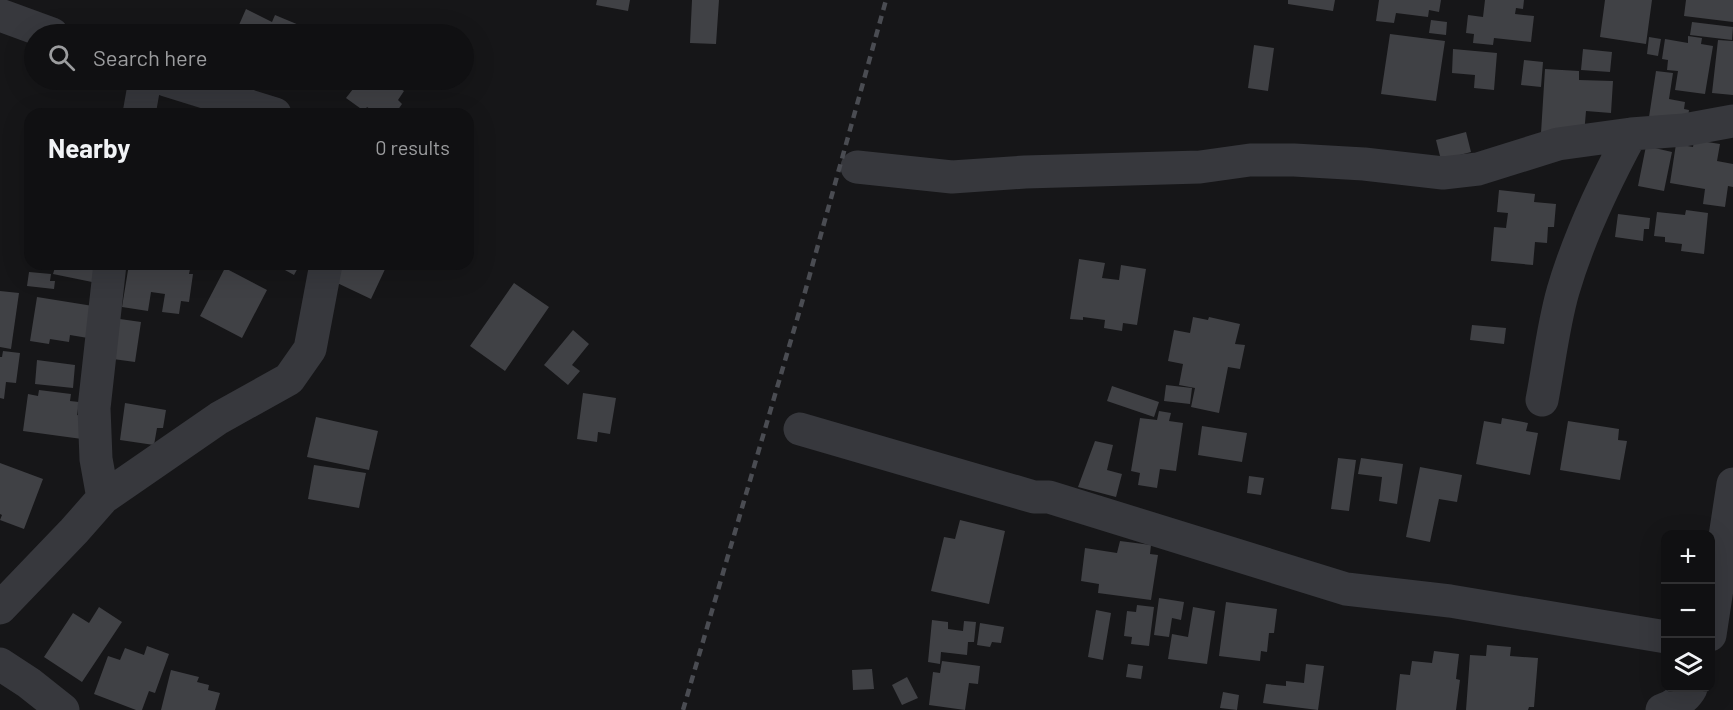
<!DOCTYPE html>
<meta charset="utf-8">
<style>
:root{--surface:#101012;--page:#1e1e20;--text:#f1f3f6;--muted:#9c9d9f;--line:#303032}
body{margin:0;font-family:Barlow,sans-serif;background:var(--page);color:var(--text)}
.controls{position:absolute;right:18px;bottom:18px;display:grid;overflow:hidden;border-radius:12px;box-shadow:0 6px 24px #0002}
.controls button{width:54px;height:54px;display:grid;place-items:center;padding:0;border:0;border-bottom:2px solid var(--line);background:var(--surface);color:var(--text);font:30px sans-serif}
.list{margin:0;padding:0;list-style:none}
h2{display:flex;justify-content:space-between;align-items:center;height:78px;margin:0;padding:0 24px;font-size:26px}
h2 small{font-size:20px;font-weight:400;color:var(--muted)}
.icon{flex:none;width:33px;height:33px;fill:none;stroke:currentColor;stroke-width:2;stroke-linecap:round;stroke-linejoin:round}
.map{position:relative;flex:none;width:1733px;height:710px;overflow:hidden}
.search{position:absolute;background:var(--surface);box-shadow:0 6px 24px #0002;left:24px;top:24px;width:450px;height:66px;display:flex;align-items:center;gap:15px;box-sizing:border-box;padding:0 21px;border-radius:33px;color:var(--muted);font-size:22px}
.panel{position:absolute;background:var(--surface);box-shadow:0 6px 24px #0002;left:24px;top:108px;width:450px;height:162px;border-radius:18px}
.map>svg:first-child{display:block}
.building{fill:#404145}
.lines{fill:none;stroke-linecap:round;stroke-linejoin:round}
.street{stroke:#37383d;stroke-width:33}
.rail{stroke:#4a4c52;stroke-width:4.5;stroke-dasharray:8 6;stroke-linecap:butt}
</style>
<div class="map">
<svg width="1733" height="710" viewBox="0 0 1733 710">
<rect width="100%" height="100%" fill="#161618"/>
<path class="building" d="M 597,0 L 630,0 L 628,11 L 596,5 Z
M 692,0 L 719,0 L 716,44 L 690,43 Z
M 1288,0 L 1335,0 L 1333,11 L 1288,4 Z
M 1379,0 L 1441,0 L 1439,12 L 1429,10 L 1428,17 L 1396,13 L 1394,23 L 1376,21 Z
M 1485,0 L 1524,0 L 1523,9 L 1516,8 L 1515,14 L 1534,16 L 1531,42 L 1494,38 L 1493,45 L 1473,43 L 1474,34 L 1466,33 L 1468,15 L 1483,17 Z
M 1605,0 L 1652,0 L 1646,44 L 1600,37 Z
M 1686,0 L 1733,0 L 1733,22 L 1684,16 Z
M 246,9 L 272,22 L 275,15 L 299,25 L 295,34 L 235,34 Z
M 1431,20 L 1447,22 L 1446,35 L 1429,33 Z
M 1692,22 L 1733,27 L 1732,40 L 1690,35 Z
M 1390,34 L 1445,41 L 1436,101 L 1381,94 Z
M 1688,36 L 1702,38 L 1701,44 L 1713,46 L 1705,94 L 1675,90 L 1678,71 L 1667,70 L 1668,60 L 1662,59 L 1665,39 L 1688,43 Z
M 1649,37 L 1661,39 L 1658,56 L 1647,54 Z
M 1718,40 L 1733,41 L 1733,95 L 1712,93 Z
M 1254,45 L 1274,48 L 1268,91 L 1248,88 Z
M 1453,49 L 1497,53 L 1494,90 L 1474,88 L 1475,75 L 1452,73 Z
M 1583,49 L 1612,52 L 1610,72 L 1581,70 Z
M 1524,60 L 1543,62 L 1541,87 L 1521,85 Z
M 1545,69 L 1579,71 L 1579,80 L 1613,81 L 1611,113 L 1586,111 L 1584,135 L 1541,133 Z
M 1656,71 L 1673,73 L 1669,99 L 1685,102 L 1684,109 L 1689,110 L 1687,123 L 1649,117 Z
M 360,80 L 392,80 L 390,82 L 404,91 L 398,100 L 402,104 L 395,114 L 385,112 L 384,114 L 377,114 L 367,107 L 364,111 L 346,98 Z
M 1466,132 L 1471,152 L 1441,160 L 1436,140 Z
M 1694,140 L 1720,144 L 1717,161 L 1733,164 L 1733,187 L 1728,186 L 1725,207 L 1703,204 L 1705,189 L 1670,183 L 1676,144 L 1693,147 Z
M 1646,146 L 1672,152 L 1664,191 L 1638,186 Z
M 1499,190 L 1535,194 L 1534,202 L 1556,204 L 1554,227 L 1548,227 L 1547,243 L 1535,242 L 1533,265 L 1491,261 L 1494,227 L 1506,228 L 1508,213 L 1497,212 Z
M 1686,210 L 1708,213 L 1704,254 L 1681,251 L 1682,244 L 1665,242 L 1665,237 L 1654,236 L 1657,212 L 1685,215 Z
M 1618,214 L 1650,218 L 1649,229 L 1644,229 L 1643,241 L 1615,237 Z
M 1079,259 L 1105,263 L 1102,278 L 1119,280 L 1121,265 L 1146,269 L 1137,325 L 1123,323 L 1122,331 L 1104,328 L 1105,320 L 1083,317 L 1083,320 L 1070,319 Z
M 56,264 L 96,264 L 92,282 L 53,274 Z
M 129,264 L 191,264 L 189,274 L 193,274 L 189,302 L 181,301 L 179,314 L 162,312 L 165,294 L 151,292 L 148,311 L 122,307 Z
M 274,264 L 300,264 L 294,275 Z
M 342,264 L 387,265 L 371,299 L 333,281 Z
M 225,268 L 267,290 L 242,338 L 200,316 Z
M 29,272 L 51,274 L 50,281 L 55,281 L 54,289 L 27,286 Z
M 514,283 L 549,307 L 505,371 L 470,346 Z
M 0,291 L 19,293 L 11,349 L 0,347 Z
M 37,297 L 93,306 L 88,338 L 70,335 L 69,342 L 50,339 L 49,344 L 30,341 Z
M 1193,317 L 1208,320 L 1209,317 L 1240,324 L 1235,344 L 1245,345 L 1240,369 L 1228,367 L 1219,413 L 1191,407 L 1195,388 L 1179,385 L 1183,364 L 1168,361 L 1174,330 L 1190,333 Z
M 120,319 L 141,322 L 135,362 L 113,359 Z
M 1472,325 L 1506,328 L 1504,344 L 1470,340 Z
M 573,330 L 589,344 L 572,365 L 580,371 L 568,385 L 544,365 Z
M 3,351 L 20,353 L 16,383 L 6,382 L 4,399 L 0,398 L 0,357 L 2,357 Z
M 37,360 L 75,365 L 73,388 L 35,384 Z
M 1166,385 L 1192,388 L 1190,404 L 1164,401 Z
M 1112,386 L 1159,402 L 1154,417 L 1107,401 Z
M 39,390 L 71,394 L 70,401 L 79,402 L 77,415 L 85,416 L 82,439 L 23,431 L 28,394 L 38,396 Z
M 583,393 L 616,398 L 610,434 L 598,432 L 597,442 L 577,439 Z
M 125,403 L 166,410 L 163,428 L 157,428 L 154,445 L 120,440 Z
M 1159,411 L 1171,413 L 1169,421 L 1183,423 L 1176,471 L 1160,469 L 1157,488 L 1138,485 L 1140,473 L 1131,471 L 1140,418 L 1157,420 Z
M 316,417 L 378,431 L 369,470 L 307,457 Z
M 1502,418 L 1528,423 L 1526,431 L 1538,433 L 1530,475 L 1476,464 L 1484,421 L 1501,424 Z
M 1568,421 L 1619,429 L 1618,440 L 1627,441 L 1620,480 L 1560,470 Z
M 1202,426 L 1247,433 L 1242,462 L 1198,455 Z
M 1095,441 L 1113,445 L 1107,470 L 1122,474 L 1116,497 L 1078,487 Z
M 1338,458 L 1356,460 L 1349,511 L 1331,509 Z
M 1361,458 L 1403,464 L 1397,504 L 1379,501 L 1382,477 L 1358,474 Z
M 0,463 L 43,479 L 24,529 L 0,520 L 2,515 L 0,514 Z
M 314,465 L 366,473 L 359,508 L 308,499 Z
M 1420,467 L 1462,475 L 1457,502 L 1439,499 L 1430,542 L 1406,537 Z
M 1249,476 L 1264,478 L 1261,495 L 1247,493 Z
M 960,520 L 1005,531 L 989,604 L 931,591 L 944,537 L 955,539 Z
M 1120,541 L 1151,545 L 1150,554 L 1158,555 L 1151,600 L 1098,593 L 1099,584 L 1081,581 L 1085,548 L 1117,553 Z
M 1159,598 L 1184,602 L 1181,620 L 1172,618 L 1169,637 L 1154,635 Z
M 1226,602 L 1277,609 L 1274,633 L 1269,633 L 1267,652 L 1261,651 L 1260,661 L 1219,656 Z
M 1137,605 L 1154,607 L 1149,646 L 1131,644 L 1132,637 L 1124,636 L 1127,611 L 1136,612 Z
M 99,607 L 122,622 L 82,682 L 44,657 L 73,613 L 89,623 Z
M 1193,607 L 1215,611 L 1207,664 L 1168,659 L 1172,634 L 1188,637 Z
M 1096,610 L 1111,613 L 1103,660 L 1088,657 Z
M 932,620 L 948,622 L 948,629 L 963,631 L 964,621 L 976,622 L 974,642 L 968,642 L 967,655 L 941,652 L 940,664 L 928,662 Z
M 980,623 L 1004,627 L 1001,643 L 992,642 L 990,647 L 977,645 Z
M 1487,645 L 1511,647 L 1510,656 L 1538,658 L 1534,707 L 1529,707 L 1528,710 L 1466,710 L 1470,655 L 1486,656 Z
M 147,646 L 169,654 L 155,693 L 149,691 L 142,710 L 136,710 L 94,694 L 108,656 L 120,660 L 125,648 L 144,655 Z
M 1434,651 L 1459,654 L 1456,679 L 1460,680 L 1456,710 L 1396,710 L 1400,674 L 1410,675 L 1412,661 L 1432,663 Z
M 942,661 L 980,666 L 978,684 L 969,683 L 965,710 L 929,705 L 933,672 L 940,673 Z
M 1128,664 L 1143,666 L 1141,679 L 1126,677 Z
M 1306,664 L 1324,666 L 1318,710 L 1263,703 L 1266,684 L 1286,686 L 1286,681 L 1304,683 Z
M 872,669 L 874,689 L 853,690 L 852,670 Z
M 171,670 L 199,677 L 197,682 L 209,685 L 208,690 L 220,693 L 215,710 L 161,710 Z
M 907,677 L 918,698 L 902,705 L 892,685 Z
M 1223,692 L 1239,695 L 1237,710 L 1220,708 Z"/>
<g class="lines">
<path class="street" d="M 0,15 L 52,34
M 166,80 L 275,114
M 139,114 L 145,80
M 857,167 L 952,177 L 1025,172 L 1200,167 L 1250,160 L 1294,160 L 1364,164 L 1443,173 L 1478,169 L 1558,144 L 1631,134 L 1684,130 L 1733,121
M 1542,400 C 1549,364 1553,326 1563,291 C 1579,236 1604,184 1631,134
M 800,429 L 1034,497 L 1049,497 L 1346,589 L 1450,601 L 1666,637
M 103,498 L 96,459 L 94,408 L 110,264
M 0,608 L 74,531 L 103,498 L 219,418 L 289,379 L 310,349 L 326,264
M 1710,635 L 1733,484
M 0,664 L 29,683 L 63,710
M 1662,710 C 1672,707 1686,698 1691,688"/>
<path class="rail" d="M 683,710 L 805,292 L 886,0"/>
</g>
</svg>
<div class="controls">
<button>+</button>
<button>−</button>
<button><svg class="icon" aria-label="layers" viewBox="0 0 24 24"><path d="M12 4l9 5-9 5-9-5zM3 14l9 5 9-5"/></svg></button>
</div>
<div class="search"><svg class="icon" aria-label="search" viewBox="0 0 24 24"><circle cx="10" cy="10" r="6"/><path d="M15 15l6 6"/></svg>Search here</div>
<section class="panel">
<h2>Nearby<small>0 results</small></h2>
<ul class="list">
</ul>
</section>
</div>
